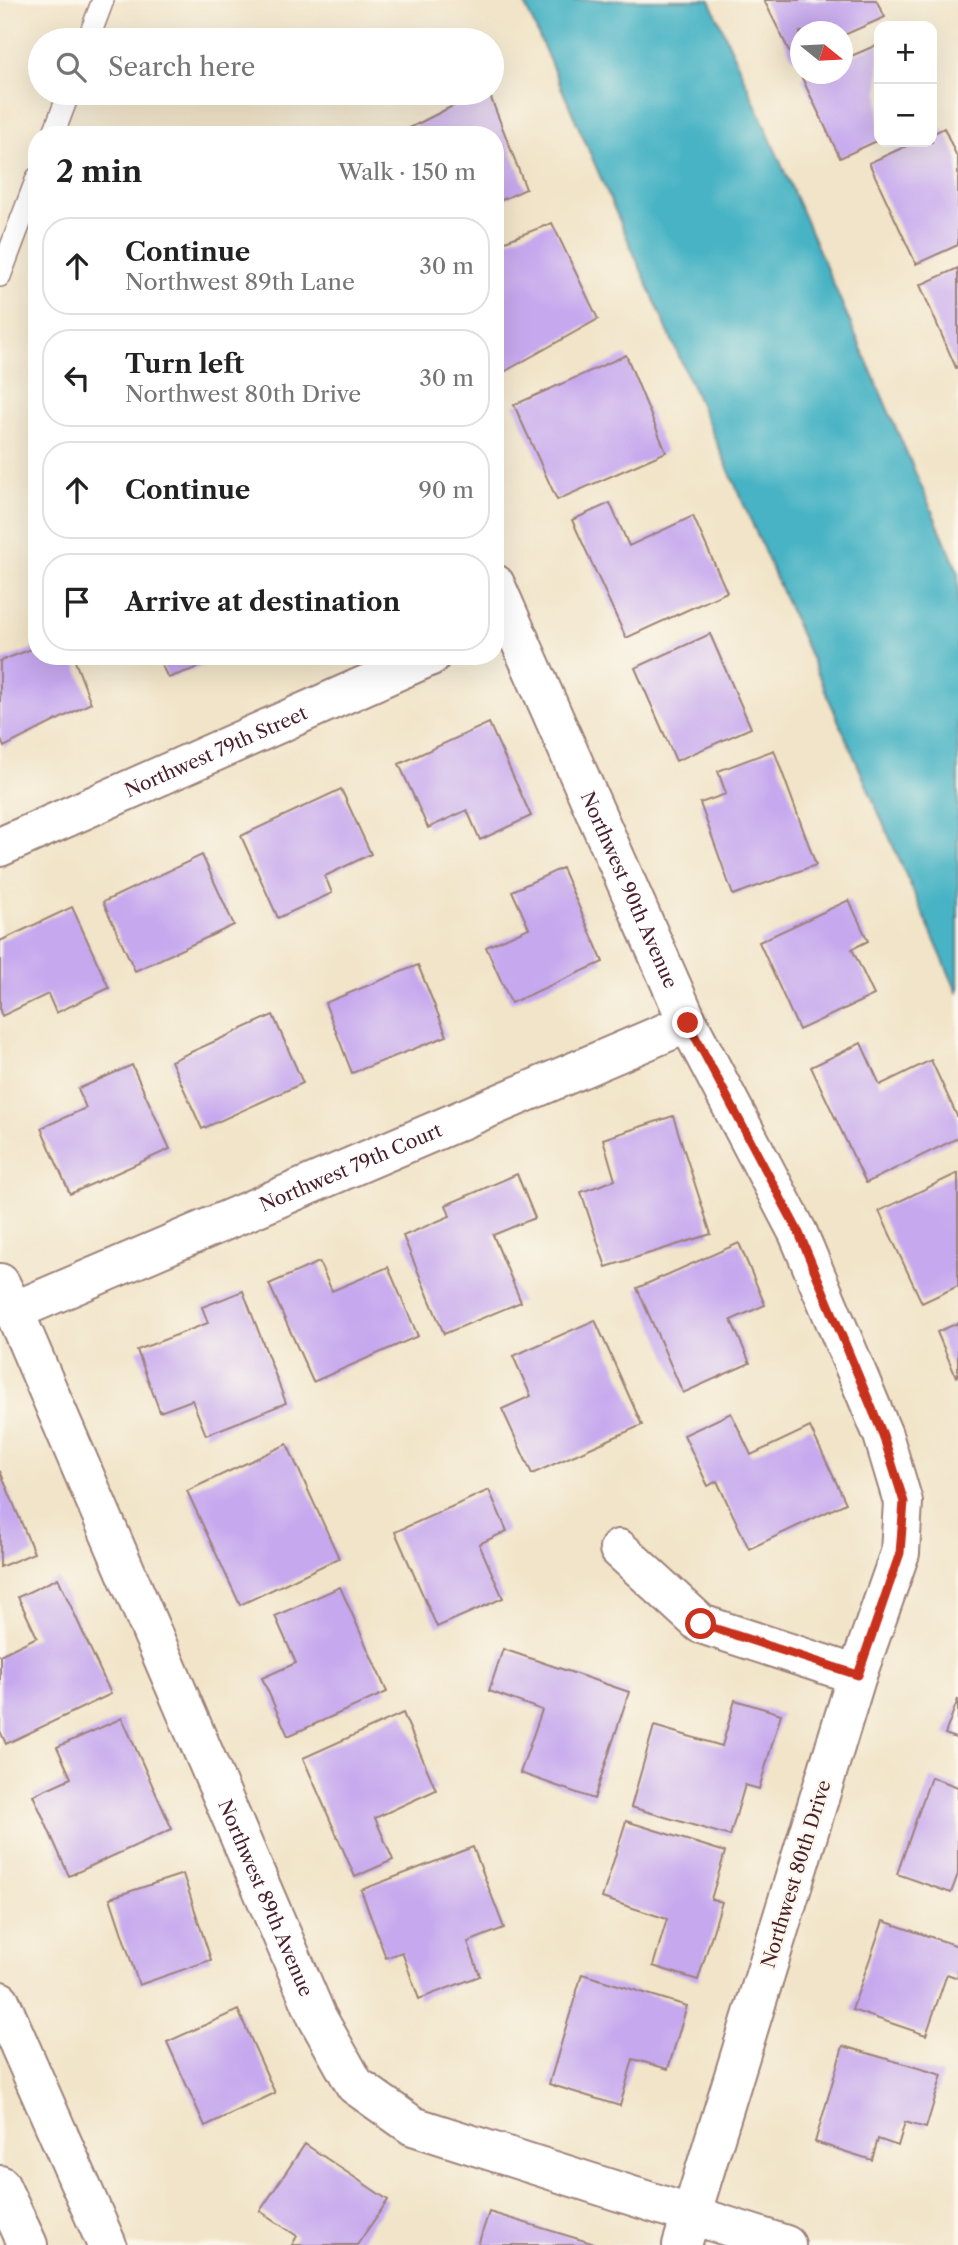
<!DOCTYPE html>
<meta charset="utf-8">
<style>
:root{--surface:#fff;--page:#f6f6f6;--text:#222;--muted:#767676;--line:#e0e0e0}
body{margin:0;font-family:"Libre Caslon Text",serif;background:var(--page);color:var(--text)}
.controls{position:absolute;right:21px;top:21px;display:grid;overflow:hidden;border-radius:14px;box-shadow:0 7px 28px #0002}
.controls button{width:63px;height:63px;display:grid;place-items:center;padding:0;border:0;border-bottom:2px solid var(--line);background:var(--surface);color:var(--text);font:35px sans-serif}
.compass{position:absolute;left:790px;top:21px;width:63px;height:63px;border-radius:50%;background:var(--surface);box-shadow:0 7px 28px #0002;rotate:108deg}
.stop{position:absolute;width:21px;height:21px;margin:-16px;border:5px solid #c8321e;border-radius:50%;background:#fff}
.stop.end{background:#c8321e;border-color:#fff;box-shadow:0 2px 7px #0008}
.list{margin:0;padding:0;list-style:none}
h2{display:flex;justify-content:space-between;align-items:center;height:91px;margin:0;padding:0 28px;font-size:30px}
h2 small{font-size:23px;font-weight:400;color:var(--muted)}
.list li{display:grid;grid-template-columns:46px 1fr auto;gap:21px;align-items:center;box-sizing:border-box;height:98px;margin:0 14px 14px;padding:0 14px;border:2px solid var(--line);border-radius:28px}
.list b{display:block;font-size:26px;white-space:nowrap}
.list p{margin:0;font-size:23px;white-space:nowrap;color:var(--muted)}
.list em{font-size:23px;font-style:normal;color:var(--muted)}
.icon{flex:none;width:38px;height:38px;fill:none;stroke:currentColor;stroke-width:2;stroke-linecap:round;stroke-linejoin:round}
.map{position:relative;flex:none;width:958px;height:2245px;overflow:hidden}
.search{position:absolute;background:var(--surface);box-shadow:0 7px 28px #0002;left:28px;top:28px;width:476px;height:77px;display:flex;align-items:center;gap:18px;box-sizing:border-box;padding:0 24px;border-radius:38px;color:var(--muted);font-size:26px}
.panel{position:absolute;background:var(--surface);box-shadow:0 7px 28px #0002;left:28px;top:126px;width:476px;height:539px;border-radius:28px}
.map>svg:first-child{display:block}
.water{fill:#47b3c4;stroke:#486978;stroke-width:2}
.building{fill:#c6a8ee}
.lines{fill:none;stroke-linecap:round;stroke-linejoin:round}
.lane-casing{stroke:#9e827a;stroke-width:24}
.street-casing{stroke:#9e827a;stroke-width:42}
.secondary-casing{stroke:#9e827a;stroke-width:42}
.lane{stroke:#fff;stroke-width:21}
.street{stroke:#fff;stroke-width:38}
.secondary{stroke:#fff;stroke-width:38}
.route{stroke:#c8321e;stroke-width:9}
.labels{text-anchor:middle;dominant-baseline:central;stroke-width:5;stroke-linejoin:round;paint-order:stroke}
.street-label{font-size:19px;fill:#4a1f2b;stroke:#fbf7ec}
</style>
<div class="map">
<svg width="958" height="2245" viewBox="0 0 958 2245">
<rect width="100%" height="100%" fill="#fbf7ec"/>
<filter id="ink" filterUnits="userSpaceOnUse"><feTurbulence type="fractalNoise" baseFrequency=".0143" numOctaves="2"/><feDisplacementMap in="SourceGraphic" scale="14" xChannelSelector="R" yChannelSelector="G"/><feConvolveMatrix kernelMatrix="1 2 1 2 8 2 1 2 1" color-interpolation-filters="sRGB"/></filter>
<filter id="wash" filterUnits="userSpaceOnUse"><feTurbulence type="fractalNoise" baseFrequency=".00686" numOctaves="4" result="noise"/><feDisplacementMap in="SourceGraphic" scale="28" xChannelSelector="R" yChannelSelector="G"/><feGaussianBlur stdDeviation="1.57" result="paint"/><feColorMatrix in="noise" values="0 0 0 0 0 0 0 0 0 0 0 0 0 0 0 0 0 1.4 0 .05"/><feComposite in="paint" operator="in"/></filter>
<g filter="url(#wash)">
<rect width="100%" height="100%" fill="#f1e4c8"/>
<path class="water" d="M 523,0 L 710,0 L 958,571 L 958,994 Z"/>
<g id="blocks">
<path class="building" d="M 764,0 L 876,0 L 885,17 L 842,36 L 842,32 L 800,32 L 800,56 L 793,59 Z
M 879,44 L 879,140 L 840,158 L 802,78 L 813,74 L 842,74 L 842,60 Z
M 478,93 L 489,93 L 526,189 L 495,203 L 495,135 L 396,135 Z
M 944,128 L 958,159 L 958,245 L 916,264 L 869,163 L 915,142 L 932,142 L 932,134 Z
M 552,223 L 598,319 L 504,372 L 495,356 L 495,245 Z
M 958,268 L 958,367 L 956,368 L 920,285 Z
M 626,355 L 666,452 L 557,500 L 514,405 Z
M 610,503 L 629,546 L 693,516 L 727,592 L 626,638 L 572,520 Z
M 710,634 L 751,728 L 676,761 L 635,668 Z
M 37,647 L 37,656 L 73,656 L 91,703 L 4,747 L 0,738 L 0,661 Z
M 157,656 L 227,656 L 227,657 L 168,678 Z
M 489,723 L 531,816 L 480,840 L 467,810 L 428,828 L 399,764 Z
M 774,750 L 816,865 L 733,895 L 700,803 L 726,794 L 718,771 Z
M 341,789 L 371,854 L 325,876 L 332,893 L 278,918 L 241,836 Z
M 202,855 L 234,925 L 135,971 L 103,902 Z
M 562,868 L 603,962 L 511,1003 L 486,947 L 529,928 L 512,891 Z
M 849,900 L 868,941 L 852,949 L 874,995 L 799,1030 L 759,942 Z
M 72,907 L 109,988 L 56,1013 L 48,994 L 2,1016 L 0,1011 L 0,941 Z
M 418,965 L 447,1036 L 352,1073 L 325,1003 Z
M 273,1015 L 303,1083 L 202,1129 L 171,1061 Z
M 861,1043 L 880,1085 L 931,1060 L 958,1118 L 958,1138 L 866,1183 L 811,1067 Z
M 132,1065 L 170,1149 L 70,1194 L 41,1128 L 86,1108 L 78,1089 Z
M 673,1116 L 711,1234 L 606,1267 L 581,1192 L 615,1180 L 603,1139 Z
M 958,1173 L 958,1286 L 922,1303 L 879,1211 Z
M 517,1174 L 535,1218 L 493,1235 L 521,1302 L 444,1334 L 403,1236 L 450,1216 L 446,1205 Z
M 739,1243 L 765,1305 L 731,1320 L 750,1363 L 683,1393 L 637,1288 Z
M 319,1262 L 332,1291 L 388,1267 L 418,1336 L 313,1382 L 269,1284 Z
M 243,1291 L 286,1403 L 206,1435 L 192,1400 L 160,1412 L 137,1350 L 208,1323 L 202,1307 Z
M 595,1320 L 642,1425 L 532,1474 L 502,1409 L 531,1396 L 513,1356 Z
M 958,1323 L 958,1376 L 956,1377 L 937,1332 Z
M 731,1413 L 751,1455 L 810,1427 L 846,1503 L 749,1549 L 717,1481 L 708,1486 L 684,1435 Z
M 287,1444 L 339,1558 L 240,1605 L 187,1491 Z
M 0,1471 L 34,1553 L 0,1567 Z
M 489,1490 L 507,1531 L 479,1544 L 503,1598 L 437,1627 L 395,1532 Z
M 58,1578 L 111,1694 L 6,1744 L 0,1731 L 0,1655 L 37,1637 L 18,1597 Z
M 340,1587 L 387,1692 L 288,1736 L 262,1678 L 296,1663 L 275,1616 Z
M 503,1649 L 629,1692 L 594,1799 L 520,1773 L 542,1710 L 489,1691 Z
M 958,1699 L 958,1739 L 945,1734 Z
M 735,1700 L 781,1714 L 759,1789 L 745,1785 L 730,1836 L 631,1807 L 654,1726 L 722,1746 Z
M 403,1713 L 436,1790 L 375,1818 L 393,1860 L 355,1877 L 303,1758 Z
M 122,1718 L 172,1829 L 69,1876 L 33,1795 L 71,1778 L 57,1747 Z
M 931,1777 L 958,1787 L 958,1874 L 951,1893 L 897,1874 Z
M 626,1821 L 725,1852 L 711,1899 L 722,1902 L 698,1980 L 653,1966 L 667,1919 L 602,1898 Z
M 473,1847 L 504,1928 L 468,1942 L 480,1976 L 419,1999 L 402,1952 L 386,1958 L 361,1890 Z
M 183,1874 L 211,1960 L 139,1985 L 110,1898 Z
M 883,1921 L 958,1946 L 958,1978 L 947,1974 L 926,2035 L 852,2010 Z
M 582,1974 L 687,2006 L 668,2069 L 633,2059 L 620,2106 L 549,2084 Z
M 238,2010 L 275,2093 L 205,2126 L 167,2042 Z
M 843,2046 L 942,2075 L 926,2128 L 905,2122 L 898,2146 L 878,2139 L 872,2160 L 815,2142 Z
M 305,2144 L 388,2200 L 357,2245 L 292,2245 L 297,2236 L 260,2211 Z
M 489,2212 L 595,2244 L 595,2245 L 478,2245 Z"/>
</g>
</g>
<g filter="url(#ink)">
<use href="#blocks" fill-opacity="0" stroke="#9e827a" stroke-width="2"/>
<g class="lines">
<defs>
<path id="lane" d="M 88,40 L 103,0
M 53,135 L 69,93
M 0,276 L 37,178"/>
<g id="street">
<path id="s1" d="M 495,584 L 688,1023 L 798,1233 L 883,1435 L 903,1502 L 900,1553 L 857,1675 L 682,2245"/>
<path id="s2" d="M 0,847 L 431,656"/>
<path id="s3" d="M 0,1283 L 14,1311 L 317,2017 L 355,2085 L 413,2126 L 786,2245"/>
<path id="s4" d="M 14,1311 L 688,1023"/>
<path d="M 619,1549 L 701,1624 L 857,1675"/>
</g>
<path id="secondary" d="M 0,2001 L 107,2245
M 0,2185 L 28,2245"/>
</defs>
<use href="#lane" class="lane-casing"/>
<use href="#street" class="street-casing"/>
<use href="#secondary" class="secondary-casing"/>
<use href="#lane" class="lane"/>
<use href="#street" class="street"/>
<use href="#secondary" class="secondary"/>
</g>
</g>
<g class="lines" filter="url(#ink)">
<path class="route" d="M 688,1023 L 799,1233 L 883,1435 L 904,1502 L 900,1553 L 858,1675 L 701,1624"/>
</g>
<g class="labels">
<g class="street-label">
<text stroke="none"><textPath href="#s2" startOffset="236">Northwest 79th Street</textPath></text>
<text stroke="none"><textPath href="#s1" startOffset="334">Northwest 90th Avenue</textPath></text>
<text stroke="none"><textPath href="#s4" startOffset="366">Northwest 79th Court</textPath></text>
<text transform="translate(796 1874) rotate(-73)">Northwest 80th Drive</text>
<text stroke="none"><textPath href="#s3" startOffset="670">Northwest 89th Avenue</textPath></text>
</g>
</g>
</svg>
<div class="controls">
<button>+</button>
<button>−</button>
</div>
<svg class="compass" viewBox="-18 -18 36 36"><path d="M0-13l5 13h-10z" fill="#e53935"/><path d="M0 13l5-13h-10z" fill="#767676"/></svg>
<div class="stop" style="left:701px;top:1624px"></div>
<div class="stop end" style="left:688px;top:1023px"></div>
<div class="search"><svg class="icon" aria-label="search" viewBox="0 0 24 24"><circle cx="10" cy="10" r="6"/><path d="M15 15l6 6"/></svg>Search here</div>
<section class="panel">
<h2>2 min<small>Walk · 150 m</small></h2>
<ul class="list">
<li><svg class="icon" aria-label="ahead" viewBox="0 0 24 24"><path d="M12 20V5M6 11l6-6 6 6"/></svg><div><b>Continue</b><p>Northwest 89th Lane</p></div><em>30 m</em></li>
<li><svg class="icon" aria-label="left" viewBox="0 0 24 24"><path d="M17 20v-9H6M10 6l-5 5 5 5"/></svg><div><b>Turn left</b><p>Northwest 80th Drive</p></div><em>30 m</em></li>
<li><svg class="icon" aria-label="ahead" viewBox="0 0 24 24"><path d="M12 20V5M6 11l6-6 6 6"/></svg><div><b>Continue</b></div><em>90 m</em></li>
<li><svg class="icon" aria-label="arrive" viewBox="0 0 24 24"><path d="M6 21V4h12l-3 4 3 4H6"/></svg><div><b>Arrive at destination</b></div></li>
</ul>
</section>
</div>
